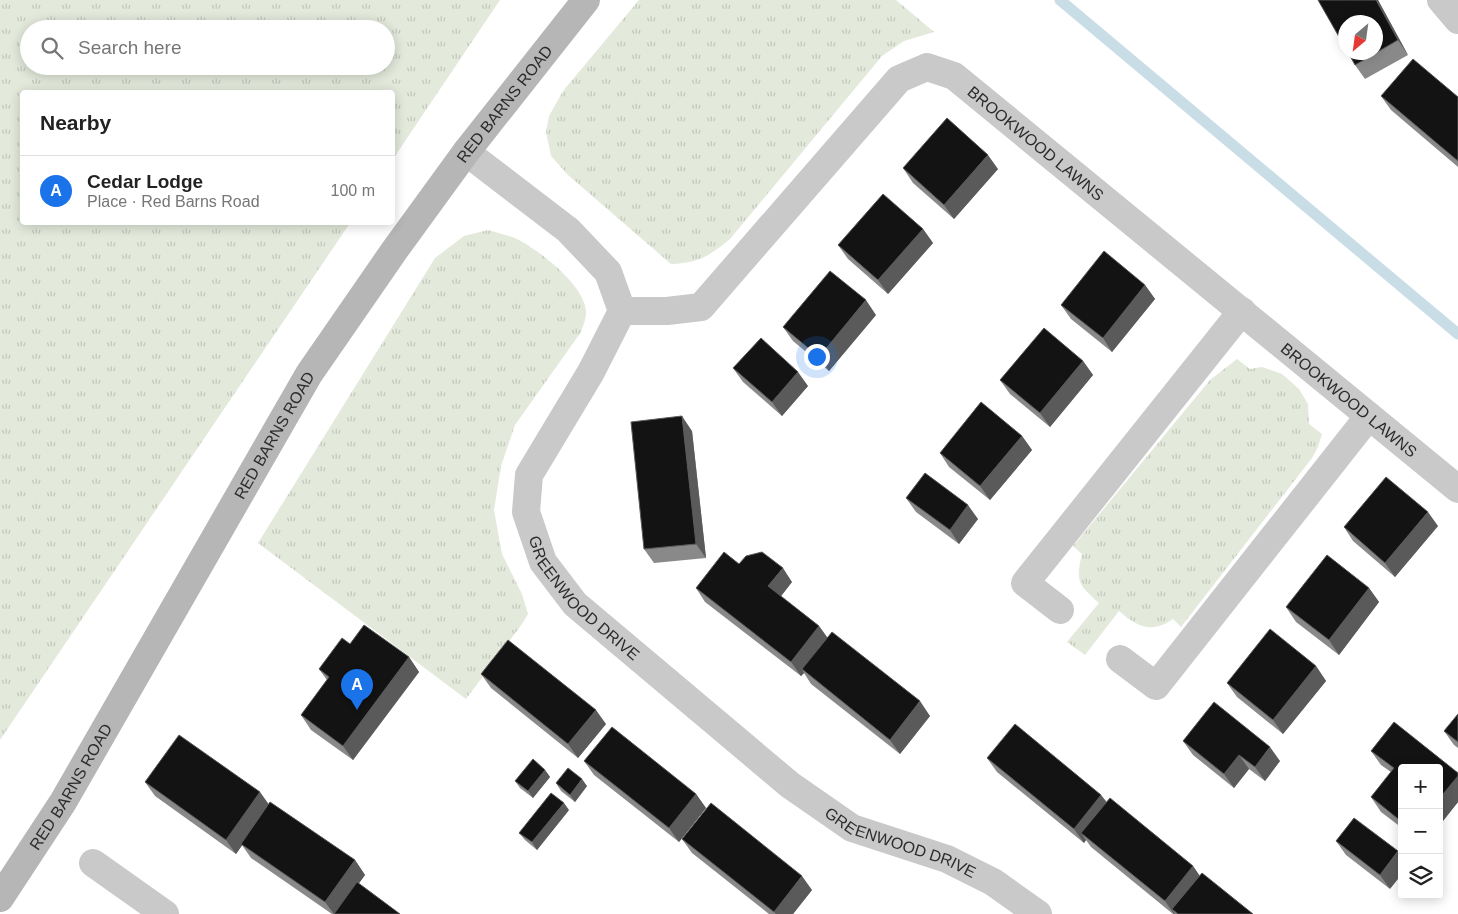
<!DOCTYPE html>
<meta charset="utf-8">
<style>
:root{--surface:#fff;--page:#f2f2f2;--text:#222;--muted:#767676;--line:#e0e0e0;--accent:#1a73e8}
body{margin:0;font-family:Helvetica,sans-serif;background:var(--page);color:var(--text)}
.controls{position:absolute;right:15px;bottom:15px;display:grid;overflow:hidden;border-radius:5px;box-shadow:0 2px 12px #0003}
.controls button{width:45px;height:45px;display:grid;place-items:center;padding:0;border:0;border-bottom:1px solid var(--line);background:var(--surface);color:var(--text);font:25px sans-serif}
.compass{position:absolute;left:1338px;top:15px;width:45px;height:45px;border-radius:50%;background:var(--surface);box-shadow:0 2px 12px #0003;rotate:209deg}
.you{position:absolute;left:816px;top:356px;width:18px;height:18px;margin:-12px;border:4px solid #fff;border-radius:50%;background:#1a73e8;box-shadow:0 0 0 8px #1a73e833}
.badge{display:grid;place-items:center;width:32px;height:32px;border-radius:50%;background:var(--accent);color:#fff;font-size:16px;font-weight:700}
.pin{position:absolute;translate:-50% -41px;filter:drop-shadow(0 1px 2px #0008)}
.pin::after{content:'';position:absolute;top:26px;width:18px;height:15px;background:inherit;clip-path:polygon(0 0,100% 0,50% 100%)}
.list{margin:0;padding:0;list-style:none}
h2{display:flex;justify-content:space-between;align-items:center;height:65px;margin:0;padding:0 20px;font-size:21px}
h2 small{font-size:16px;font-weight:400;color:var(--muted)}
.list li{display:grid;grid-template-columns:32px 1fr auto;gap:15px;align-items:center;box-sizing:border-box;height:70px;padding:0 20px;border-top:1px solid var(--line)}
.list b{display:block;font-size:19px;white-space:nowrap}
.list p{margin:0;font-size:16px;white-space:nowrap;color:var(--muted)}
.list em{font-size:16px;font-style:normal;color:var(--muted)}
.icon{flex:none;width:28px;height:28px;fill:none;stroke:currentColor;stroke-width:2;stroke-linecap:round;stroke-linejoin:round}
.map{position:relative;flex:none;width:1458px;height:914px;overflow:hidden}
.search{position:absolute;background:var(--surface);box-shadow:0 2px 12px #0003;left:20px;top:20px;width:375px;height:55px;display:flex;align-items:center;gap:12px;box-sizing:border-box;padding:0 18px;border-radius:28px;color:var(--muted);font-size:19px}
.panel{position:absolute;background:var(--surface);box-shadow:0 2px 12px #0003;left:20px;top:90px;width:375px;height:135px;border-radius:5px}
.map>svg:first-child{display:block}
.grass{fill:url(#grass-tufts);fill-rule:evenodd}
.lines{fill:none;stroke-linecap:round;stroke-linejoin:round}
.stream{stroke:#c9dde7;stroke-width:11}
.street{stroke:#c9c9c9;stroke-width:28}
.secondary{stroke:#b6b6b6;stroke-width:28}
.wall{fill:#898989}
.shaded-wall{fill:#5a5a5a}
.building{fill:#131313;stroke:#5a5a5a}
.labels{text-anchor:middle;dominant-baseline:central;stroke-width:5;stroke-linejoin:round;paint-order:stroke}
.street-label{font-size:16px;fill:#2c2c2c;stroke:#fff}
</style>
<div class="map">
<svg width="1458" height="914" viewBox="0 0 1458 914">
<defs>
<pattern id="grass-tufts" width="24" height="20" patternUnits="userSpaceOnUse" patternTransform="scale(1.25)"><rect width="24" height="20" fill="#e3e9db"/><path d="M3 7l-1-3M5 7V3M7 7l1-3M15 17l-1-3M17 17v-4M19 17l1-3" fill="none" stroke="#c3c8bc"/></pattern>
</defs>
<rect width="100%" height="100%" fill="#fff"/>
<path class="grass" d="M 0,0 L 500,0 L 393,159 L 392,92 L 22,92 L 22,222 L 350,223 L 0,740 ZM 29,29 L 386,29 L 386,66 L 29,66 Z
M 639,0 L 896,0 L 934,32 L 904,41 L 882,56 L 730,239 C 709,256 699,263 671,264 L 568,175 L 551,156 L 546,132 L 549,116 L 563,91 Z
M 488,230 C 497,233 508,235 517,239 C 540,251 586,286 586,313 C 586,319 583,326 581,332 L 515,425 L 501,466 L 494,510 L 502,554 L 522,594 L 528,614 L 522,624 L 466,699 L 258,543 L 435,258 L 464,236 Z
M 1237,359 L 1250,369 L 1262,367 L 1282,374 L 1299,389 L 1308,404 L 1309,424 L 1322,434 L 1318,447 L 1312,458 L 1181,627 L 1173,619 C 1151,634 1138,627 1119,611 L 1085,655 L 1067,642 L 1099,603 C 1079,585 1075,582 1082,554 L 1073,546 L 1210,380 Z"/>
<g class="lines">
<path class="stream" d="M 1060,0 L 1458,334"/>
<g class="street">
<path d="M 1441,0 L 1458,20"/>
<path id="s1" d="M 466,152 L 568,230 L 608,272 L 622,311 L 591,372 L 529,475 L 526,512 L 543,562 L 575,604 L 790,785 L 852,828 L 947,859 L 993,882 L 1038,914"/>
<path id="s2" d="M 622,311 L 667,311 L 701,307 L 899,79 L 927,67 L 954,76 L 1458,489"/>
<path d="M 1060,610 L 1025,583 L 1242,311"/>
<path d="M 1120,659 L 1156,686 L 1369,416"/>
<path d="M 93,863 L 165,914"/>
</g>
<path class="secondary" id="s3" d="M 0,898 L 63,802 L 309,374 L 394,251 L 466,152 L 586,0"/>
</g>
<path class="wall" d="M 1318,0 L 1378,0 L 1408,55 L 1365,79 L 1355,65 Z
M 1381,96 L 1458,97 L 1458,167 L 1391,110 Z
M 903,168 L 998,169 L 954,219 L 913,183 Z
M 923,229 L 933,243 L 888,294 L 848,259 L 838,245 Z
M 1145,285 L 1155,299 L 1112,352 L 1071,319 L 1061,305 Z
M 876,315 L 829,371 L 793,341 L 783,327 Z
M 1083,361 L 1093,375 L 1050,427 L 1010,394 L 1000,380 Z
M 733,368 L 808,386 L 782,416 L 743,382 Z
M 692,431 L 706,558 L 654,563 L 644,549 Z
M 1022,436 L 1032,450 L 990,500 L 949,467 L 940,453 Z
M 906,498 L 978,519 L 959,544 L 916,512 Z
M 1438,526 L 1395,577 L 1353,541 L 1344,527 Z
M 739,564 L 792,582 L 781,596 L 819,626 L 827,637 L 930,716 L 900,754 L 811,684 L 804,673 L 801,676 L 705,602 L 696,588 Z
M 1369,588 L 1379,602 L 1339,655 L 1296,622 L 1286,607 Z
M 409,657 L 419,672 L 353,760 L 311,730 L 301,715 L 327,680 L 319,669 Z
M 1316,666 L 1326,681 L 1283,734 L 1237,697 L 1227,683 Z
M 481,674 L 606,724 L 578,758 L 491,688 Z
M 1458,714 L 1458,748 L 1454,745 L 1444,731 Z
M 1394,722 L 1458,773 L 1458,802 L 1439,826 L 1439,768 L 1402,768 L 1402,828 L 1381,812 L 1371,797 L 1391,772 L 1381,765 L 1371,751 Z
M 1183,741 L 1280,761 L 1265,781 L 1249,769 L 1234,788 L 1193,755 Z
M 987,758 L 1101,795 L 1107,802 L 1193,866 L 1200,876 L 1253,914 L 1173,914 L 1091,847 L 1086,840 L 1084,843 L 997,772 Z
M 584,761 L 696,794 L 706,808 L 679,842 L 594,775 Z
M 545,770 L 550,777 L 533,798 L 520,788 L 515,781 Z
M 145,782 L 269,805 L 355,860 L 365,875 L 358,884 L 400,914 L 332,914 L 251,858 L 242,845 L 236,854 L 155,796 Z
M 556,783 L 587,786 L 575,802 L 561,791 Z
M 569,810 L 537,850 L 525,840 L 519,833 Z
M 1354,818 L 1390,889 L 1346,855 L 1336,841 Z
M 682,839 L 812,890 L 793,914 L 769,914 L 692,853 Z"/>
<path class="shaded-wall" d="M 1376,0 L 1378,0 L 1408,55 L 1398,40 Z
M 988,155 L 998,169 L 954,219 L 944,205 Z
M 923,229 L 933,243 L 888,294 L 878,280 Z
M 1145,285 L 1155,299 L 1112,352 L 1103,338 Z
M 866,300 L 876,315 L 829,371 L 819,357 Z
M 1083,361 L 1093,375 L 1050,427 L 1040,413 Z
M 798,372 L 808,386 L 782,416 L 772,402 Z
M 682,416 L 692,431 L 706,558 L 696,544 Z
M 1022,436 L 1032,450 L 990,500 L 980,486 Z
M 968,505 L 978,519 L 959,544 L 950,530 Z
M 1428,512 L 1438,526 L 1395,577 L 1385,563 Z
M 783,568 L 792,582 L 778,600 L 768,586 Z
M 1369,588 L 1379,602 L 1339,655 L 1329,640 Z
M 819,626 L 829,640 L 802,669 L 804,673 L 801,676 L 791,662 Z
M 409,657 L 419,672 L 353,760 L 343,746 Z
M 1316,666 L 1326,681 L 1283,734 L 1273,720 Z
M 920,701 L 930,716 L 900,754 L 890,740 Z
M 596,710 L 606,724 L 578,758 L 568,744 Z
M 1270,747 L 1280,761 L 1265,781 L 1255,767 Z
M 1239,755 L 1249,769 L 1234,788 L 1224,774 Z
M 545,770 L 550,777 L 533,798 L 528,791 Z
M 1458,776 L 1458,802 L 1439,826 L 1439,799 Z
M 582,779 L 587,786 L 575,802 L 570,795 Z
M 260,792 L 270,806 L 236,854 L 226,840 Z
M 696,794 L 706,808 L 679,842 L 669,828 Z
M 1101,795 L 1111,809 L 1081,833 L 1086,840 L 1084,843 L 1074,829 Z
M 564,803 L 569,810 L 537,850 L 532,842 Z
M 1398,851 L 1402,856 L 1402,874 L 1390,889 L 1380,875 Z
M 355,860 L 365,875 L 337,914 L 334,914 L 325,902 Z
M 1193,866 L 1203,881 L 1172,909 L 1175,914 L 1174,914 L 1165,901 Z
M 802,876 L 812,890 L 793,914 L 776,914 L 774,912 Z"/>
<path class="building" d="M 1318,0 L 1376,0 L 1398,40 L 1355,65 L 1348,52 L 1376,52 L 1376,22 L 1346,22 L 1346,49 Z
M 1413,59 L 1458,97 L 1458,161 L 1381,96 Z
M 947,118 L 988,155 L 944,205 L 903,168 Z
M 883,194 L 923,229 L 878,280 L 838,245 Z
M 1104,251 L 1145,285 L 1103,338 L 1061,305 Z
M 830,271 L 866,300 L 819,357 L 783,327 Z
M 1044,328 L 1083,361 L 1040,413 L 1000,380 Z
M 761,338 L 798,372 L 772,402 L 733,368 Z
M 981,402 L 1022,436 L 980,486 L 940,453 Z
M 682,416 L 696,544 L 644,549 L 631,422 Z
M 925,473 L 968,505 L 950,530 L 906,498 Z
M 1386,477 L 1428,512 L 1385,563 L 1344,527 Z
M 724,552 L 739,564 L 746,556 L 762,552 L 783,568 L 768,586 L 819,626 L 791,662 L 696,588 Z
M 1327,555 L 1369,588 L 1329,640 L 1286,607 Z
M 364,625 L 409,657 L 343,746 L 301,715 L 329,677 L 319,669 L 342,638 L 350,644 Z
M 1270,629 L 1316,666 L 1273,720 L 1227,683 Z
M 832,632 L 920,701 L 890,740 L 802,669 Z
M 508,640 L 596,710 L 568,744 L 481,674 Z
M 1214,702 L 1270,747 L 1255,767 L 1239,755 L 1224,774 L 1183,741 Z
M 1458,714 L 1458,742 L 1444,731 Z
M 1394,722 L 1458,773 L 1458,776 L 1439,799 L 1439,768 L 1402,768 L 1402,822 L 1371,797 L 1394,768 L 1371,751 Z
M 1015,724 L 1101,795 L 1074,829 L 987,758 Z
M 612,727 L 696,794 L 669,828 L 584,761 Z
M 179,735 L 260,792 L 226,840 L 145,782 Z
M 533,759 L 545,770 L 528,791 L 515,781 Z
M 568,768 L 582,779 L 570,795 L 556,783 Z
M 551,793 L 564,803 L 532,842 L 519,833 Z
M 1110,798 L 1193,866 L 1165,901 L 1081,833 Z
M 270,802 L 355,860 L 325,902 L 241,844 Z
M 711,803 L 802,876 L 774,912 L 682,839 Z
M 1354,818 L 1398,851 L 1380,875 L 1336,841 Z
M 1202,873 L 1253,914 L 1178,914 L 1172,909 Z
M 357,882 L 400,914 L 334,914 Z"/>
<g class="labels">
<g class="street-label">
<text stroke="none"><textPath href="#s3" startOffset="942">RED BARNS ROAD</textPath></text>
<text stroke="none"><textPath href="#s2" startOffset="546">BROOKWOOD LAWNS</textPath></text>
<text stroke="none"><textPath href="#s2" startOffset="951">BROOKWOOD LAWNS</textPath></text>
<text stroke="none"><textPath href="#s3" startOffset="538">RED BARNS ROAD</textPath></text>
<text stroke="none"><textPath href="#s1" startOffset="560">GREENWOOD DRIVE</textPath></text>
<text stroke="none"><textPath href="#s3" startOffset="132">RED BARNS ROAD</textPath></text>
<text stroke="none"><textPath href="#s1" startOffset="966">GREENWOOD DRIVE</textPath></text>
</g>
</g>
</svg>
<div class="controls">
<button>+</button>
<button>−</button>
<button><svg class="icon" aria-label="layers" viewBox="0 0 24 24"><path d="M12 4l9 5-9 5-9-5zM3 14l9 5 9-5"/></svg></button>
</div>
<svg class="compass" viewBox="-18 -18 36 36"><path d="M0-13l5 13h-10z" fill="#e53935"/><path d="M0 13l5-13h-10z" fill="#767676"/></svg>
<div class="you"></div>
<div class="pin badge" style="left:357px;top:710px">A</div>
<div class="search"><svg class="icon" aria-label="search" viewBox="0 0 24 24"><circle cx="10" cy="10" r="6"/><path d="M15 15l6 6"/></svg>Search here</div>
<section class="panel">
<h2>Nearby<small></small></h2>
<ul class="list">
<li><span class="badge">A</span><div><b>Cedar Lodge</b><p>Place · Red Barns Road</p></div><em>100 m</em></li>
</ul>
</section>
</div>
